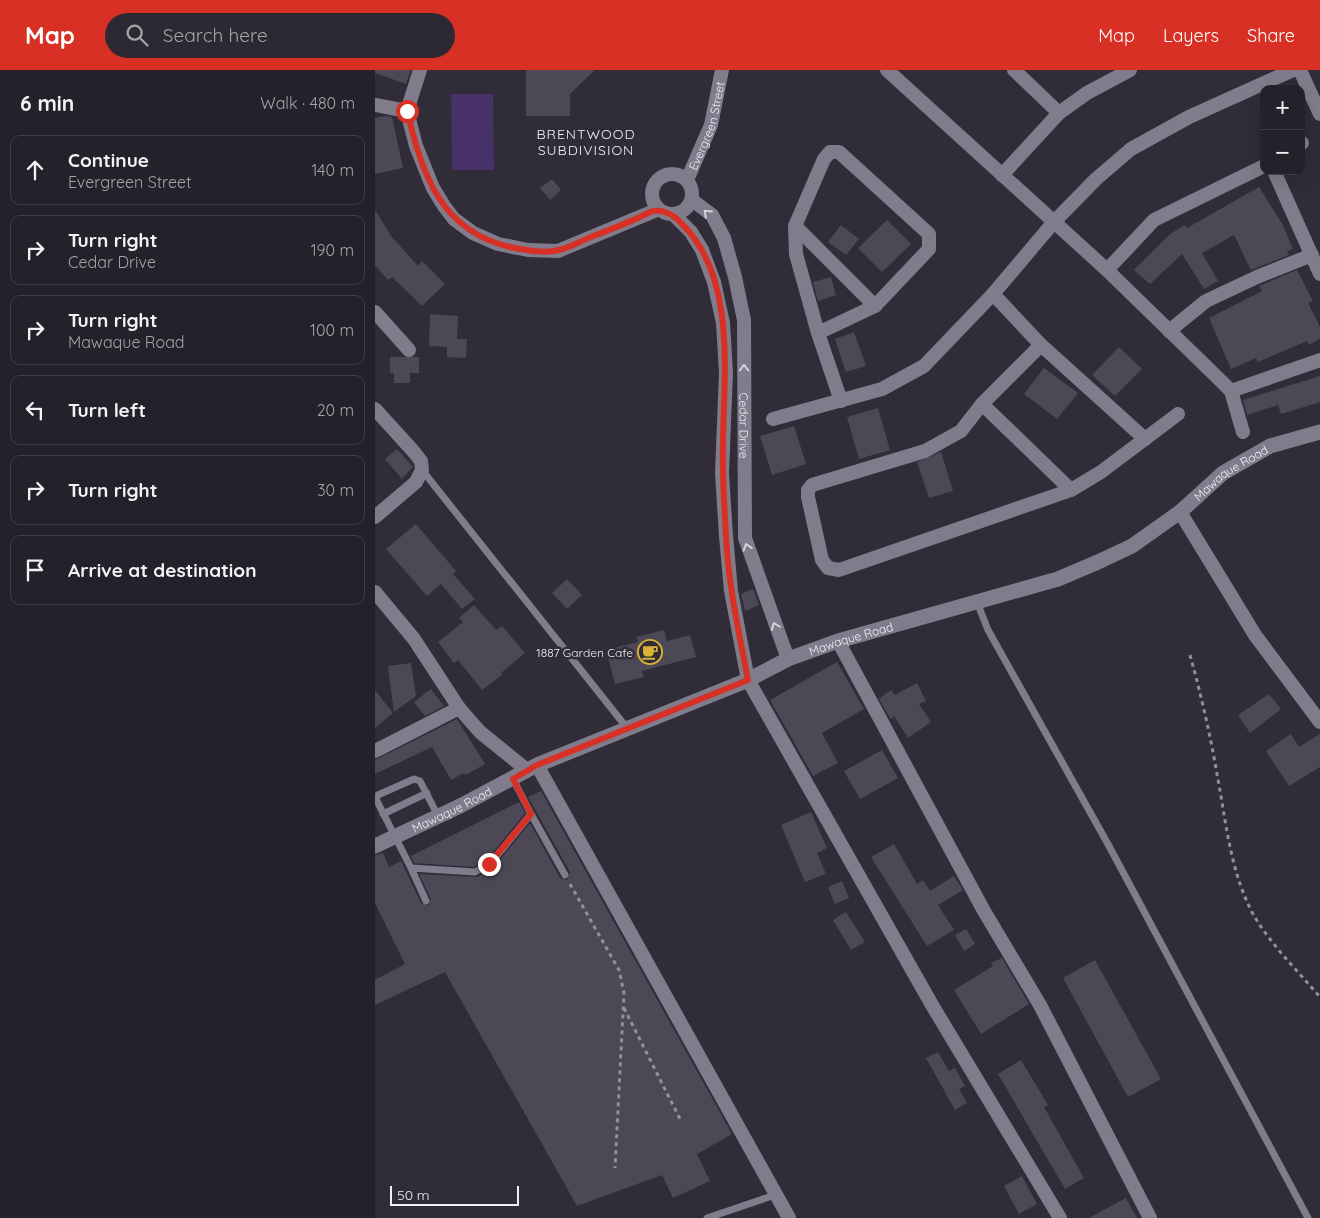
<!DOCTYPE html>
<meta charset="utf-8">
<style>
:root{--surface:#24212a;--page:#2c2932;--text:#f1f3f6;--muted:#a3a3a8;--line:#413e47;--accent:#d93025}
body{margin:0;font-family:Quicksand,sans-serif;background:var(--page);color:var(--text)}
.controls{position:absolute;right:15px;top:15px;display:grid;overflow:hidden;border-radius:10px;box-shadow:0 5px 20px #0002}
.controls button{width:45px;height:45px;display:grid;place-items:center;padding:0;border:0;border-bottom:1px solid var(--line);background:var(--surface);color:var(--text);font:25px sans-serif}
.scale{position:absolute;left:15px;bottom:12px;width:129px;box-sizing:border-box;padding-left:5px;border:2px solid #f1eef7;border-top:0;font-size:14px;line-height:18px;white-space:nowrap;color:#f1eef7;-webkit-text-stroke:4px #302c38;paint-order:stroke}
.stop{position:absolute;width:15px;height:15px;margin:-11px;border:4px solid #d93025;border-radius:50%;background:#fff}
.stop.end{background:#d93025;border-color:#fff;box-shadow:0 1px 5px #0008}
.list{margin:0;padding:0;list-style:none}
h2{display:flex;justify-content:space-between;align-items:center;height:65px;margin:0;padding:0 20px;font-size:21px}
h2 small{font-size:16px;font-weight:400;color:var(--muted)}
.list li{display:grid;grid-template-columns:32px 1fr auto;gap:15px;align-items:center;box-sizing:border-box;height:70px;margin:0 10px 10px;padding:0 10px;border:1px solid var(--line);border-radius:10px}
.list b{display:block;font-size:19px;white-space:nowrap}
.list p{margin:0;font-size:16px;white-space:nowrap;color:var(--muted)}
.list em{font-size:16px;font-style:normal;color:var(--muted)}
.icon{flex:none;width:28px;height:28px;fill:none;stroke:currentColor;stroke-width:2;stroke-linecap:round;stroke-linejoin:round}
.map{position:relative;flex:none;width:945px;height:1148px;overflow:hidden}
header{display:flex;align-items:center;gap:30px;box-sizing:border-box;height:70px;padding:0 25px;background:var(--accent);color:#fff}
header strong{font-size:24px}
nav{display:flex;gap:28px;margin-inline-start:auto;font-size:18px}
.search{width:350px;height:45px;background:var(--page);display:flex;align-items:center;gap:12px;box-sizing:border-box;padding:0 18px;border-radius:28px;color:var(--muted);font-size:19px}
main{display:flex}
aside{flex:1;background:var(--surface)}
.map>svg:first-child{display:block}
.grass{fill:#483168}
.building{fill:#4d4855}
.lines{fill:none;stroke-linecap:round;stroke-linejoin:round}
.path{stroke:#94909b;stroke-width:3;stroke-dasharray:4 4;stroke-linecap:butt}
.lane{stroke:#817c8b;stroke-width:7}
.street{stroke:#817c8b;stroke-width:14}
.secondary{stroke:#817c8b;stroke-width:15}
.oneway{stroke:#d5d2dc}
.route{stroke:#d93025;stroke-width:6}
.labels{text-anchor:middle;dominant-baseline:central;stroke-width:5;stroke-linejoin:round;paint-order:stroke}
.street-label{font-size:12px;fill:#f1eef7;stroke:#302c38}
.poi-label{font-size:12px;fill:#f1eef7;stroke:#302c38;text-anchor:end}
.neighbourhood-label{font-size:14px;letter-spacing:1px;fill:#f1eef7;stroke:#302c38}
</style>
<header>
<strong>Map</strong>
<div class="search"><svg class="icon" aria-label="search" viewBox="0 0 24 24"><circle cx="10" cy="10" r="6"/><path d="M15 15l6 6"/></svg>Search here</div>
<nav><a>Map</a><a>Layers</a><a>Share</a></nav>
</header>
<main>
<aside>
<h2>6 min<small>Walk · 480 m</small></h2>
<ul class="list">
<li><svg class="icon" aria-label="ahead" viewBox="0 0 24 24"><path d="M12 20V5M6 11l6-6 6 6"/></svg><div><b>Continue</b><p>Evergreen Street</p></div><em>140 m</em></li>
<li><svg class="icon" aria-label="right" viewBox="0 0 24 24"><path d="M7 20v-9h11M14 6l5 5-5 5"/></svg><div><b>Turn right</b><p>Cedar Drive</p></div><em>190 m</em></li>
<li><svg class="icon" aria-label="right" viewBox="0 0 24 24"><path d="M7 20v-9h11M14 6l5 5-5 5"/></svg><div><b>Turn right</b><p>Mawaque Road</p></div><em>100 m</em></li>
<li><svg class="icon" aria-label="left" viewBox="0 0 24 24"><path d="M17 20v-9H6M10 6l-5 5 5 5"/></svg><div><b>Turn left</b></div><em>20 m</em></li>
<li><svg class="icon" aria-label="right" viewBox="0 0 24 24"><path d="M7 20v-9h11M14 6l5 5-5 5"/></svg><div><b>Turn right</b></div><em>30 m</em></li>
<li><svg class="icon" aria-label="arrive" viewBox="0 0 24 24"><path d="M6 21V4h12l-3 4 3 4H6"/></svg><div><b>Arrive at destination</b></div></li>
</ul>
</aside>
<div class="map">
<svg width="945" height="1148" viewBox="0 0 945 1148">
<rect width="100%" height="100%" fill="#302c38"/>
<path class="grass" d="M 76,24 L 118,24 L 119,100 L 77,100 Z"/>
<path class="building" d="M 0,0 L 36,0 L 31,14 L 0,3 Z
M 151,0 L 220,0 L 195,24 L 195,46 L 151,46 Z
M 11,46 L 17,47 L 28,98 L 0,104 L 0,48 Z
M 177,109 L 186,120 L 175,130 L 165,118 Z
M 884,117 L 908,155 L 918,179 L 912,181 L 914,185 L 876,200 L 859,165 L 827,183 L 843,211 L 829,219 L 807,184 L 775,214 L 759,200 L 795,164 L 810,155 L 812,158 Z
M 0,140 L 16,166 L 43,196 L 47,191 L 70,214 L 47,236 L 17,207 L 13,210 L 0,195 Z
M 512,150 L 536,174 L 507,202 L 483,178 Z
M 466,155 L 484,169 L 471,185 L 453,172 Z
M 922,200 L 938,231 L 933,233 L 945,257 L 945,269 L 934,275 L 932,271 L 883,292 L 881,288 L 856,299 L 834,248 L 887,221 L 884,216 Z
M 456,207 L 461,225 L 443,231 L 438,212 Z
M 55,244 L 83,246 L 82,269 L 92,269 L 91,288 L 72,287 L 72,277 L 54,276 Z
M 479,262 L 491,296 L 471,302 L 460,269 Z
M 744,277 L 767,299 L 740,326 L 717,305 Z
M 15,287 L 44,287 L 44,303 L 35,303 L 35,313 L 19,313 L 19,303 L 15,303 Z
M 669,298 L 703,323 L 682,349 L 649,324 Z
M 945,306 L 945,332 L 906,344 L 903,335 L 872,345 L 868,330 Z
M 503,338 L 515,380 L 484,389 L 472,347 Z
M 419,356 L 431,394 L 397,405 L 385,366 Z
M 22,379 L 38,397 L 27,409 L 10,389 Z
M 566,382 L 578,421 L 554,428 L 542,392 Z
M 41,454 L 81,501 L 78,504 L 100,529 L 87,539 L 66,514 L 52,526 L 11,479 Z
M 192,509 L 207,525 L 192,539 L 177,523 Z
M 378,519 L 384,535 L 370,541 L 366,524 Z
M 99,535 L 121,560 L 127,556 L 150,583 L 126,603 L 127,605 L 107,620 L 83,590 L 79,593 L 63,572 L 88,552 L 84,548 Z
M 289,560 L 292,571 L 315,565 L 321,587 L 267,601 L 269,607 L 240,614 L 231,580 L 263,572 L 261,567 Z
M 462,592 L 489,639 L 447,663 L 463,693 L 438,706 L 395,630 Z
M 36,593 L 41,626 L 19,642 L 13,596 Z
M 542,613 L 551,631 L 544,634 L 556,652 L 533,668 L 519,646 L 516,649 L 513,645 L 504,629 L 516,620 L 520,625 Z
M 56,619 L 69,636 L 50,646 L 39,632 Z
M 0,620 L 18,643 L 0,658 Z
M 894,624 L 906,639 L 875,663 L 863,645 Z
M 82,649 L 110,694 L 91,705 L 89,703 L 76,710 L 57,677 L 0,704 L 0,690 Z
M 916,664 L 924,677 L 945,664 L 945,697 L 914,716 L 891,681 Z
M 507,680 L 523,708 L 485,729 L 469,701 Z
M 166,721 L 357,1064 L 322,1084 L 335,1111 L 298,1128 L 287,1105 L 202,1136 L 70,902 L 0,935 L 0,910 L 30,894 L 0,833 L 0,785 L 8,783 L 14,797 L 26,791 L 46,833 L 53,836 L 56,829 L 44,804 L 102,807 L 119,797 L 155,753 L 185,808 L 192,810 L 195,802 L 153,727 Z
M 144,732 L 150,743 L 112,790 L 99,797 L 39,793 L 36,786 Z
M 436,742 L 452,778 L 442,783 L 451,804 L 430,812 L 406,755 Z
M 519,774 L 542,814 L 548,810 L 555,821 L 579,806 L 588,820 L 563,835 L 579,860 L 552,876 L 496,787 Z
M 467,811 L 474,828 L 460,834 L 453,817 Z
M 471,842 L 490,872 L 476,880 L 458,850 Z
M 591,859 L 600,874 L 589,881 L 580,865 Z
M 627,888 L 654,934 L 606,964 L 579,920 L 618,896 L 616,893 Z
M 720,890 L 786,1009 L 753,1027 L 688,908 Z
M 563,982 L 574,1001 L 580,998 L 590,1016 L 584,1019 L 592,1033 L 580,1040 L 551,988 Z
M 646,990 L 673,1035 L 669,1037 L 709,1108 L 690,1119 L 623,1004 Z
M 647,1106 L 662,1134 L 644,1144 L 629,1116 Z
M 751,1128 L 762,1148 L 714,1148 Z"/>
<g class="lines">
<path class="path" d="M 815,585 C 826,624 835,664 842,704 C 851,751 855,801 878,844 C 896,875 922,900 945,927
M 195,814 L 244,900 L 249,923 L 240,1098
M 249,938 L 305,1049"/>
<path class="lane" d="M 47,400 L 252,658
M 602,532 L 613,560 L 734,776 L 933,1148
M 8,744 L 52,723
M 156,744 L 190,805
M 63,746 L 45,711 L 39,709 L 3,725 L 1,729 L 36,798 L 100,802 L 115,794 L 156,744 L 138,709
M 36,798 L 51,831
M 332,1148 L 400,1125"/>
<g class="street">
<path d="M 45,0 L 32,41 L 41,76 L 58,118 L 69,136 L 79,149 L 98,163 L 123,174 L 153,180 L 183,181 L 284,139"/>
<path d="M 512,0 L 732,200 L 845,310 L 856,321 L 868,362"/>
<path d="M 639,0 L 684,43"/>
<path d="M 925,0 L 945,44"/>
<path d="M 0,35 L 32,41"/>
<path d="M 926,74 L 927,73"/>
<path d="M 899,101 L 945,204"/>
<circle cx="297" cy="124" r="20"/>
<path d="M 627,105 L 684,43 L 712,23 L 755,0"/>
<path id="s1" d="M 312,110 L 336,55 L 347,0"/>
<path id="s2" d="M 317,130 L 337,145 L 349,168 L 360,207 L 369,250 L 370,468 L 413,589"/>
<path d="M 298,144 L 316,162 L 327,180 L 339,212 L 348,253 L 351,303 L 347,403 L 351,466 L 356,521 L 373,610 L 557,935 L 685,1148"/>
<path d="M 420,156 L 500,236"/>
<path d="M 732,200 L 779,150 L 889,96"/>
<path d="M 618,224 L 666,275 L 770,369"/>
<path d="M 0,242 L 34,280"/>
<path d="M 794,261 L 831,231 L 882,207 L 937,185"/>
<path d="M 443,263 L 500,236 L 554,179 L 554,164 L 464,82 L 455,82 L 449,89 L 420,156 L 421,184 L 443,263 L 466,331"/>
<path d="M 666,275 L 607,334 L 586,361 L 550,381 L 437,415 L 433,420 L 433,427 L 447,490 L 453,498 L 464,500 L 696,420 L 726,402 L 803,344"/>
<path d="M 856,321 L 945,290"/>
<path d="M 607,334 L 696,420"/>
<path d="M 0,339 L 39,382 L 46,391 L 47,400 L 41,412 L 0,447"/>
<path d="M 398,349 L 507,319 L 549,296 L 618,224 L 678,153 L 721,109 L 756,79 L 814,47 L 918,0"/>
<path d="M 805,442 L 880,565 L 945,652"/>
<path d="M 0,522 L 39,569 L 84,638 L 105,662 L 152,700"/>
<path d="M 463,571 L 609,841 L 665,935 L 775,1148"/>
<path d="M 0,681 L 84,638"/>
<path d="M 162,695 L 414,1148"/>
</g>
<path class="secondary" id="s3" d="M 0,776 L 85,736 L 162,695 L 373,610 L 413,589 L 463,571 L 683,509 L 723,492 L 757,476 L 805,442 L 848,403 L 895,376 L 945,362"/>
</g>
<defs><path id="oneway-chevron" d="M-2-3.5L2.5 0L-2 3.5" fill="none" stroke-width="1.6" stroke-linecap="round" stroke-linejoin="round" transform="scale(1.25)"/></defs>
<g class="oneway">
<use href="#oneway-chevron" transform="translate(332 143) rotate(-136)"/>
<use href="#oneway-chevron" transform="translate(369 298) rotate(-90)"/>
<use href="#oneway-chevron" transform="translate(372 477) rotate(-107)"/>
<use href="#oneway-chevron" transform="translate(400 556) rotate(-111)"/>
</g>
<g class="lines">
<path class="route" d="M 32,41 C 47,103 65,161 135,177 C 150,180 169,184 184,180 C 195,178 205,171 216,167 C 236,159 256,152 275,142 C 288,138 298,144 307,154 C 361,207 349,302 348,370 C 347,402 349,433 351,465 C 353,514 364,562 373,610 L 162,695 L 138,709 L 156,744 L 114,794"/>
</g>
<defs>
<symbol id="cafe-ring" viewBox="-11 -11 22 22"><circle r="9.5" fill="#302c38" stroke="#d9b334" stroke-width="1.5"/><path d="M-5.5-4.5H6V0H3Q3 3.5 0 3.5H-2.5Q-5.5 3.5-5.5 0ZM3-3.2v2h1.7v-2ZM-6 4.5H4V6H-6Z" fill="#d9b334"/></symbol>
</defs>
<g fill-rule="evenodd">
<use href="#cafe-ring" x="261" y="568" width="28" height="28"/>
</g>
<g class="labels">
<g class="street-label">
<text stroke="none"><textPath href="#s1" startOffset="58">Evergreen Street</textPath></text>
<text stroke="none"><textPath href="#s2" startOffset="241">Cedar Drive</textPath></text>
<text stroke="none"><textPath href="#s3" startOffset="940">Mawaque Road</textPath></text>
<text stroke="none"><textPath href="#s3" startOffset="520">Mawaque Road</textPath></text>
<text stroke="none"><textPath href="#s3" startOffset="85">Mawaque Road</textPath></text>
</g>
<g class="poi-label">
<text x="258" y="582">1887 Garden Cafe</text>
</g>
<g class="neighbourhood-label">
<text x="211" y="64">BRENTWOOD<tspan x="211" dy="16">SUBDIVISION</tspan></text>
</g>
</g>
</svg>
<div class="controls">
<button>+</button>
<button>−</button>
</div>
<div class="scale">50 m</div>
<div class="stop" style="left:32px;top:41px"></div>
<div class="stop end" style="left:114px;top:794px"></div>
</div>
</main>
